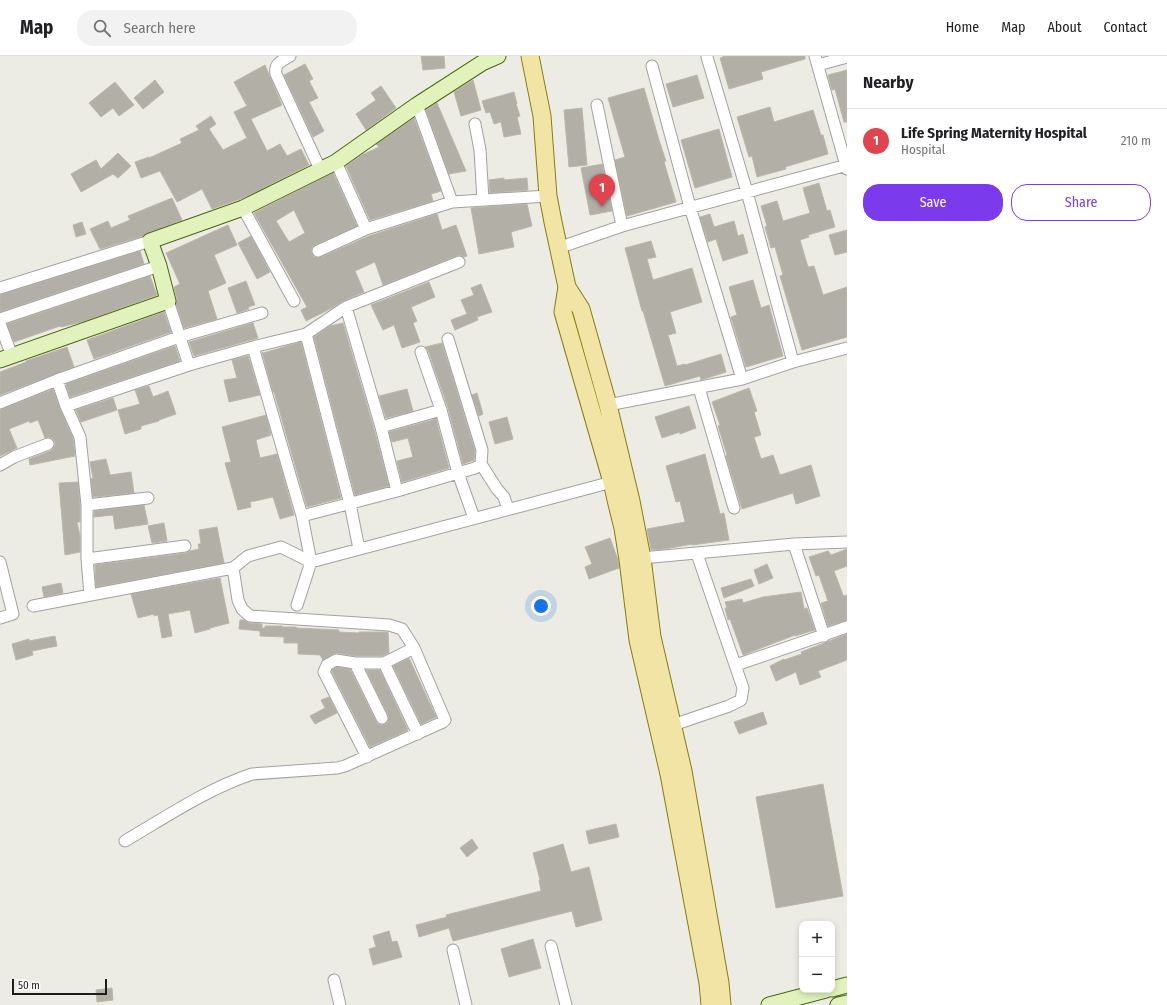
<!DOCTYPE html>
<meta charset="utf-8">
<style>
:root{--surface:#fff;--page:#f2f2f2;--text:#202124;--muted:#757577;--line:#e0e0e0;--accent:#7c3aed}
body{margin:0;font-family:"Fira Sans Condensed",sans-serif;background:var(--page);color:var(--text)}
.controls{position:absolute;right:12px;bottom:12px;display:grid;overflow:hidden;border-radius:8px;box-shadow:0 2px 6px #0003}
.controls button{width:36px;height:36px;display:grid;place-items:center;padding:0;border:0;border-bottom:1px solid var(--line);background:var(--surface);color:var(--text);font:20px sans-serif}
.scale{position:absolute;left:12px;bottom:10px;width:95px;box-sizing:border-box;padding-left:4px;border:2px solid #1d1d1d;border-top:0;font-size:11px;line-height:14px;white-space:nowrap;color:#1d1d1d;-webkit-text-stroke:3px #fff;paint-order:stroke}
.you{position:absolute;left:541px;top:550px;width:14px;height:14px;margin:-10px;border:3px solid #fff;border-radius:50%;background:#1a73e8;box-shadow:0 0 0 6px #1a73e833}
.badge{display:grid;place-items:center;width:26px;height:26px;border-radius:50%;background:var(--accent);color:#fff;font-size:13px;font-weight:700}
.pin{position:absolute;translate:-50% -33px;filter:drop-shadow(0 1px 2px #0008)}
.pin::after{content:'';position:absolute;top:21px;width:14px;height:12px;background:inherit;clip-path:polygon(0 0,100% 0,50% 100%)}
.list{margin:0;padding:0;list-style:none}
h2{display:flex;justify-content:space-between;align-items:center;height:52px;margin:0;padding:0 16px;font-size:17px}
h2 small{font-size:13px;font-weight:400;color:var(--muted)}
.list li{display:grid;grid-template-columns:26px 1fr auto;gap:12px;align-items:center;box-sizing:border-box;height:64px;padding:0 16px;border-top:1px solid var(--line)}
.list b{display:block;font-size:15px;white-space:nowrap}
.list p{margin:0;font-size:13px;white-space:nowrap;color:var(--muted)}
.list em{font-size:13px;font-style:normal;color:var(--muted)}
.actions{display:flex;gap:8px;padding:12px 16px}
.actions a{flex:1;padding:9px 0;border:1px solid var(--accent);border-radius:16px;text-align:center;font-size:14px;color:var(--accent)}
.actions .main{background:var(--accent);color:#fff}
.icon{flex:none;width:22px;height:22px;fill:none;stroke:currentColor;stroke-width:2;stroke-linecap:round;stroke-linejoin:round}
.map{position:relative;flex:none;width:847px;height:949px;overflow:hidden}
header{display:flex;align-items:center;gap:24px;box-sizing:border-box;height:56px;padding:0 20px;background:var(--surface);border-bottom:1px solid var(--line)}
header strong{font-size:19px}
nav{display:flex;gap:22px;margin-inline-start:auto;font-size:14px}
.search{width:280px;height:36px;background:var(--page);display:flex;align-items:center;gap:10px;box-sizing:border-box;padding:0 14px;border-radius:16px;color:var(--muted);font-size:15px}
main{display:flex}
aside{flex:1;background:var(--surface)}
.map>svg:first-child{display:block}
.building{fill:#b2afa7;stroke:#bdb7a8;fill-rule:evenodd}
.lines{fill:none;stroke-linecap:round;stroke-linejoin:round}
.street-casing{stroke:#a1a1a1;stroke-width:13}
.secondary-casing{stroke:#476810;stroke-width:17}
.primary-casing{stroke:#867e10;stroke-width:19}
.street{stroke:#fff;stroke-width:11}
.secondary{stroke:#e1f2bd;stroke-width:15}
.primary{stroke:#f1e4a5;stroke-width:17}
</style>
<header>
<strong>Map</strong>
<div class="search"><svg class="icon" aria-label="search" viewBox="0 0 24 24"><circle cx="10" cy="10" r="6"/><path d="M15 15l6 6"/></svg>Search here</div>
<nav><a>Home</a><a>Map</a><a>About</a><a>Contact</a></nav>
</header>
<main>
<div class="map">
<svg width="847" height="949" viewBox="0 0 847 949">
<rect width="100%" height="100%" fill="#edece4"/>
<path class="building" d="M 421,0 L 444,0 L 445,12 L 423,14 Z
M 725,0 L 805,0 L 805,3 L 761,16 L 763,23 L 729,33 L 720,2 Z
M 305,8 L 313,23 L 309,25 L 318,42 L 309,46 L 324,75 L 313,81 L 284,19 Z
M 265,9 L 282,49 L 251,63 L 267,95 L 280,88 L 287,100 L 301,93 L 309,109 L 243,142 L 212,153 L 202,133 L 177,146 L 160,115 L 141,122 L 135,106 L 149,101 L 149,102 L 182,87 L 180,83 L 199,74 L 196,70 L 211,60 L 216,68 L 209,73 L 223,94 L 247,82 L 234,56 L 247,50 L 234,26 Z
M 847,14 L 847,66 L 844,66 L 835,33 L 832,34 L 828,19 Z
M 697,19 L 704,42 L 673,51 L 666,28 Z
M 155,24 L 164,36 L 143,53 L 134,42 Z
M 473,24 L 481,54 L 461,60 L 454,36 Z
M 115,26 L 134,49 L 119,60 L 113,52 L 101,61 L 89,47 Z
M 381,30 L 396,52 L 366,74 L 356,58 L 376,44 L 371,37 Z
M 644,32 L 659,84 L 666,105 L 664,106 L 676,146 L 627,160 L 615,104 L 625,101 L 608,42 Z
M 514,36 L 517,48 L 516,48 L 520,60 L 517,61 L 521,78 L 504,81 L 501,66 L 494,68 L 490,56 L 486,57 L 482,45 Z
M 437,47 L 466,115 L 449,118 L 426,54 Z
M 770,51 L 774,66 L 813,54 L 821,79 L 823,79 L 828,98 L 785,111 L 786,113 L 757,121 L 752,100 L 749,101 L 737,61 Z
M 582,52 L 587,109 L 569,111 L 564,54 Z
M 414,62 L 441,135 L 431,138 L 433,145 L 370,164 L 346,110 L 362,99 L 379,91 L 376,88 Z
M 719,73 L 732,121 L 695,132 L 681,84 Z
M 118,97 L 131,110 L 118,122 L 113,118 L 81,136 L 71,118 L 96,104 L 101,113 Z
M 602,108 L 612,155 L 590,159 L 581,112 Z
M 333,117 L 357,170 L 315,189 L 312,191 L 311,195 L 312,198 L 314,201 L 321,201 L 369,180 L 437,158 L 442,174 L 456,169 L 467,200 L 464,201 L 460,199 L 456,200 L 383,229 L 375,206 L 355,215 L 364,236 L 343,245 L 330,253 L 306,265 L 301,254 L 307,251 L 254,157 ZM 294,154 L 305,177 L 289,186 L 276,165 Z
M 504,122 L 504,124 L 527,122 L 528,134 L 490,137 L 489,124 Z
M 819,127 L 827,155 L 830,154 L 835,171 L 808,179 L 809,181 L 800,184 L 808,211 L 814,210 L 823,239 L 847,231 L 847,281 L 802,294 L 780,220 L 783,219 L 775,191 L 771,192 L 765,171 L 767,170 L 761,150 L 777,145 L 783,165 L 810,157 L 803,132 Z
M 172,142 L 182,164 L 147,177 L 143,180 L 100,193 L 90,173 L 108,165 L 111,172 L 130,164 L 128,160 Z
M 527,148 L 532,170 L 511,176 L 514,191 L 479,198 L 471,152 Z
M 710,158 L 714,171 L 734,165 L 738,180 L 743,178 L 748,197 L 723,205 L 716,183 L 708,186 L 700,161 Z
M 82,166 L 86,178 L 76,181 L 73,169 Z
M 228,169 L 237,189 L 214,199 L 226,227 L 208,235 L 217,263 L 184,272 L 176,248 L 177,243 L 174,231 L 180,228 L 166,197 Z
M 847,174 L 847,196 L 835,199 L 829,179 Z
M 251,180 L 270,216 L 257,223 L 238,187 Z
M 651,185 L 656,201 L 647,203 L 653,224 L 692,212 L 702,246 L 670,256 L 676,277 L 668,279 L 677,310 L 685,308 L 685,309 L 721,298 L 726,316 L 701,324 L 700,320 L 665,330 L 643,255 L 642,255 L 625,192 Z
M 140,195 L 144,208 L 0,256 L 0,239 Z
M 150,220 L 157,239 L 85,265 L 61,271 L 60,270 L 14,286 L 7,268 Z
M 753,224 L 761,252 L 769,249 L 783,300 L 746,311 L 731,261 L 737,259 L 729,231 Z
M 246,225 L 255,249 L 248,251 L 249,253 L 237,257 L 228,232 Z
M 429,226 L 435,241 L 411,251 L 417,265 L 413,267 L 420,286 L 402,292 L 394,269 L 383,274 L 371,249 Z
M 481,228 L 492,256 L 477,261 L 478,264 L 455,274 L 451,264 L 467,258 L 461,244 L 474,239 L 471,232 Z
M 164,256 L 171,276 L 94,303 L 87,284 Z
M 253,267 L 258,282 L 194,300 L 189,286 Z
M 343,267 L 374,373 L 389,430 L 355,439 L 314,281 L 330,270 Z
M 301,286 L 341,442 L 307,451 L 274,336 L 273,336 L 262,296 L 263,297 Z
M 442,287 L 475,395 L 474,404 L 463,408 L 448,352 L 428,294 L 425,291 Z
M 175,290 L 180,305 L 70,341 L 66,328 Z
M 67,291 L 74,311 L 0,339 L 0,316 L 26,306 L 26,305 Z
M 248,300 L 260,339 L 229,346 L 224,324 L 237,322 L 232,304 Z
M 149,330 L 153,341 L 168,335 L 176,358 L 159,364 L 159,365 L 141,370 L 141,373 L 125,378 L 118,354 L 140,348 L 135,334 Z
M 749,332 L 757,355 L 754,356 L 761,379 L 754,381 L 761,403 L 773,399 L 780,419 L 811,409 L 820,440 L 796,448 L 793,437 L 742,453 L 726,400 L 727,399 L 718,370 L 720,369 L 712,346 Z
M 53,333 L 60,353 L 73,382 L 75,400 L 30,409 L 29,403 L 50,395 L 53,393 L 55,389 L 55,386 L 52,382 L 49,381 L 45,382 L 38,364 L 30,367 L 29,365 L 9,373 L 17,392 L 0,400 L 0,354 Z
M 407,333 L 413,355 L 386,362 L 379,340 Z
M 477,337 L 483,358 L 479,360 L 472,339 Z
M 113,342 L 117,354 L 81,366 L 76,354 Z
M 689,350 L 696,372 L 680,378 L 680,376 L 662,382 L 655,361 Z
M 266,359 L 271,379 L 256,384 L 260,402 L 277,398 L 294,459 L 280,463 L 273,441 L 250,446 L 251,451 L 238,454 L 225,407 L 231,406 L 222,371 Z
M 507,361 L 513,383 L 495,388 L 489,366 Z
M 436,363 L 449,412 L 402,426 L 397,405 L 413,401 L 408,382 L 392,386 L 389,376 Z
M 705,398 L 720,458 L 724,457 L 729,484 L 692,489 L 692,488 L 665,493 L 651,494 L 647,473 L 685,466 L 680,445 L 676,446 L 666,410 Z
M 106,403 L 110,419 L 131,416 L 134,437 L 93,441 L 91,423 L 93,422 L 90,406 Z
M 78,426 L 80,449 L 80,466 L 77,466 L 80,480 L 80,496 L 65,499 L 59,427 Z
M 144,449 L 148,468 L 115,473 L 113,459 L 94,461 L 94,455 Z
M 164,467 L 167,485 L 152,487 L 148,470 Z
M 217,471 L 224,507 L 96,531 L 95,509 L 186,497 L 190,495 L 199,493 L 198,488 L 201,488 L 199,474 Z
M 610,482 L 618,504 L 619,512 L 589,523 L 585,511 L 592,508 L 585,491 Z
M 847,493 L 847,510 L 834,515 L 843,539 L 844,540 L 847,539 L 847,564 L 828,570 L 821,547 L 828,545 L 819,519 L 816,520 L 809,501 L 828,495 L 831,499 Z
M 767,508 L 773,522 L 759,528 L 754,514 Z
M 220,522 L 229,567 L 210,572 L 210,573 L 195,577 L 190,554 L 168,558 L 172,580 L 162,582 L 158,559 L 154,560 L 154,558 L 138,562 L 131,538 Z
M 751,523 L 754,530 L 724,542 L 721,532 Z
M 61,527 L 63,537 L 44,541 L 42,531 Z
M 801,536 L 804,553 L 807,552 L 815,574 L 795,580 L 795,579 L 743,599 L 730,563 L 728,564 L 725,552 L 727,552 L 725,546 L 742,543 L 743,547 L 763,541 Z
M 240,564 L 244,564 L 250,567 L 262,568 L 262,572 L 265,572 L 265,570 L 282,570 L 282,571 L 296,571 L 297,572 L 339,574 L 339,576 L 359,577 L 359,576 L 388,576 L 389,597 L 382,600 L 356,600 L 337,597 L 333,598 L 323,604 L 320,599 L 298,598 L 298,587 L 284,587 L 284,581 L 260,580 L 260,575 L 239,573 Z
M 847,578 L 847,604 L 818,615 L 821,621 L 800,629 L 796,616 L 776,625 L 770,610 L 784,603 L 784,604 L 802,598 L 801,596 Z
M 55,580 L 57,590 L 32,595 L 33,599 L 16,604 L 12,588 L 29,583 L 29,585 Z
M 409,602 L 436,661 L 421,668 L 393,610 Z
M 337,611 L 350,613 L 376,665 L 378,668 L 382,669 L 385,668 L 388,666 L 388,659 L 366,614 L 380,614 L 408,674 L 370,691 L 332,616 L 332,614 Z
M 329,641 L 337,657 L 315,668 L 310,660 L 325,652 L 321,644 Z
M 763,656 L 767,668 L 739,678 L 734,666 Z
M 823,728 L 843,840 L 776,852 L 756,741 Z
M 616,768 L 619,781 L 589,788 L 586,775 Z
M 472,783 L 478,792 L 467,801 L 460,792 Z
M 563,788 L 571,816 L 589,811 L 602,864 L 576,871 L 572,855 L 453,885 L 449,872 L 419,881 L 416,869 L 447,861 L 446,859 L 541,835 L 539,824 L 540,824 L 533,797 Z
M 389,875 L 392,886 L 397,885 L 402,901 L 373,909 L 369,893 L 376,891 L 373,880 Z
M 533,883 L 541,912 L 509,921 L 501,893 Z
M 112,932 L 113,944 L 97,946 L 96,934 Z"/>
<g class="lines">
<defs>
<path id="street" d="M 290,0 C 282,5 274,7 276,18 L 320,113
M 815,0 L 847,113
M 707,1 L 747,136 L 793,306
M 818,9 L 847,1
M 652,10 L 690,151 L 742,323
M 417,49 L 452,146
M 597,49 L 622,170
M 475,68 L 480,94 L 483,144
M 336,106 L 366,173
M 243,152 L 294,245
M 558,192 L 622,170 L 847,109
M 318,195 L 366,173 L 452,146 L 548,140
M 0,232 L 150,185
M 168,245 L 189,309
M 346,251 L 381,371 L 397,435
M 0,263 L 159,210
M 0,268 L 12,300
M 306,278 L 350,448 L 359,493
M 253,291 L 302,460 L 311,506 L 297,549
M 421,296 L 441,354 L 458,417 L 474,462
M 57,324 L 66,350 L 80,381 L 87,449 L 87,503 L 90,539
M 699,332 L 734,452
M 0,347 L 57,324 L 179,281 L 262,257
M 608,349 L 742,323 L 793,306 L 847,292
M 66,350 L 189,309 L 253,291 L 306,278 L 346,251 L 459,206
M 381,371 L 441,354
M 481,408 L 497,433 L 504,441 L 508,453
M 0,409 L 14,401 L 48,388
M 87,449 L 148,442
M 302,460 L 397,435 L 475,412 L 481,408 L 482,394 L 448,283
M 794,488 L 824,580
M 642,502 L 794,488 L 847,486
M 87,503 L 185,490
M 0,506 L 13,558 L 0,562
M 33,550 L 233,512 L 248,500 L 281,491 L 311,506 L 612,426
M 355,607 L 382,662
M 384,607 L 418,678
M 736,609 L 847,571
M 673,669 L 729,650 L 741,644 L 743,632 L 697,498
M 367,701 L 324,616 L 327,609 L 336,604 L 355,607 L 384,607 L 414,592
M 125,785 C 166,761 207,733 252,718 L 337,712 L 345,710 L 443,666 L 445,664 L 414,592 L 402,573 L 389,569 L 250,560 L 242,553 L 238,544 L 233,512
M 551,890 L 566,949
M 453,894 L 466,949
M 334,924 L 340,949"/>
<path id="secondary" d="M 0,304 L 168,245 L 159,210 L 150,185 L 243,152 L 336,106 L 417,49 L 482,7 L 498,0
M 832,933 L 847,929
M 769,949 L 826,934
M 838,949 L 847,947"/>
<path id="primary" d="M 530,0 L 542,60 L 548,140 L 553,166 L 567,231 L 581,253 L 608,349 L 631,445 L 642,502 L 652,581 L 683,715 L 720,927 L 722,949
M 567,231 L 563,256 L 612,426 L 617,448 L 623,472 L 628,504 L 638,584 L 669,718 L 708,927 L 710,949"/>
</defs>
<use href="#street" class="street-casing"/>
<use href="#secondary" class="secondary-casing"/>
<use href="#primary" class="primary-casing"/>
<use href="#street" class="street"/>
<use href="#secondary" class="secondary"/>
<use href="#primary" class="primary"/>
</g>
</svg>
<div class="controls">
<button>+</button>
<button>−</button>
</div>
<div class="scale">50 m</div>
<div class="you"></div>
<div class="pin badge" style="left:602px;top:151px;background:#e0444e">1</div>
</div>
<aside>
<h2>Nearby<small></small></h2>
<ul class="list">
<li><span class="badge" style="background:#e0444e">1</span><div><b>Life Spring Maternity Hospital</b><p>Hospital</p></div><em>210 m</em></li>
</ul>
<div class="actions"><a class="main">Save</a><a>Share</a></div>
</aside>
</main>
